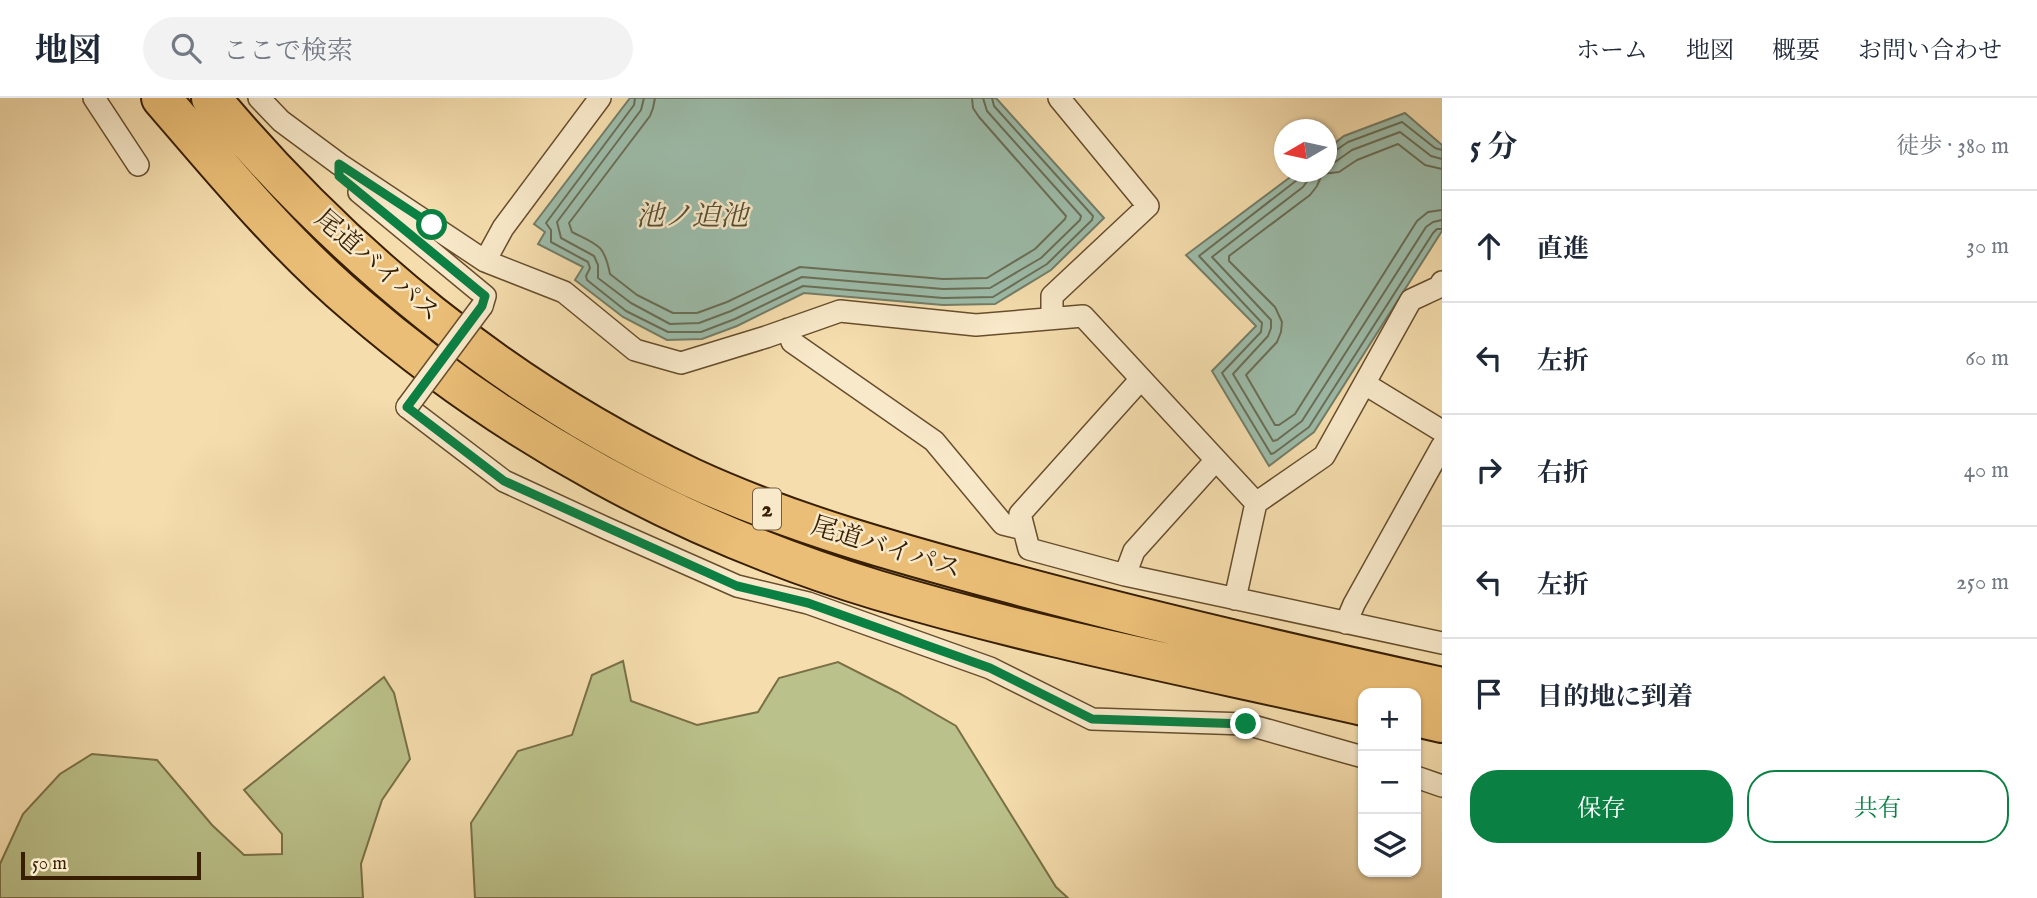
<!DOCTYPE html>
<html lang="ja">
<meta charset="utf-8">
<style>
:root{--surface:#fff;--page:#f2f2f3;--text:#1f2937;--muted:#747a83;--line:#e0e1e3;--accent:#0b8043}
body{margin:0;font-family:"IM FELL English","Noto Serif JP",serif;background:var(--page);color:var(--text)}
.controls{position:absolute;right:21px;bottom:21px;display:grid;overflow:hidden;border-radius:14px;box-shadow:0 2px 5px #0004}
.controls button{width:63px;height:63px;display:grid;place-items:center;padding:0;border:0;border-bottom:2px solid var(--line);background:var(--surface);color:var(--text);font:35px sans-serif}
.compass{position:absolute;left:1274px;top:21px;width:63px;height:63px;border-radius:50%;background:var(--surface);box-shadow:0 2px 5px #0004;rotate:261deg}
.scale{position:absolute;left:21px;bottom:18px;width:180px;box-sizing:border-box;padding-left:7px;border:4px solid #381f02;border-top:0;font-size:19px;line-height:24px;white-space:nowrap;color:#381f02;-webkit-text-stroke:5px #f8e9ca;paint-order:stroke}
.stop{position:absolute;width:21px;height:21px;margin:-16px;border:5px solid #0b8043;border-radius:50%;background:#fff}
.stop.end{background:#0b8043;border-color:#fff;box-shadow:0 2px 7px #0008}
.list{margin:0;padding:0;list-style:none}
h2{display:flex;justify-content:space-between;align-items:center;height:91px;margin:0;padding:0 28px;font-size:30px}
h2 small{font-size:23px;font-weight:400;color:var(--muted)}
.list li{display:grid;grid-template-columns:46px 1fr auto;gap:21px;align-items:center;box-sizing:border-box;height:112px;padding:0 28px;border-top:2px solid var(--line)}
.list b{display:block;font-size:26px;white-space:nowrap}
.list em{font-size:23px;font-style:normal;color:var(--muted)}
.actions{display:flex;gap:14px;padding:21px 28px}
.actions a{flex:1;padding:16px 0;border:2px solid var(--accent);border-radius:28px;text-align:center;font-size:24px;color:var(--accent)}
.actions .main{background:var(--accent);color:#fff}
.icon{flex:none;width:38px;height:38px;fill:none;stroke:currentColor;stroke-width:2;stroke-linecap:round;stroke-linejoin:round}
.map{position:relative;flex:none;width:1442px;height:800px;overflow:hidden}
header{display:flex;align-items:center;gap:42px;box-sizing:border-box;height:98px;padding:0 35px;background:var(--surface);border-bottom:2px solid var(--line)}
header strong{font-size:33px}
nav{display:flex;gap:38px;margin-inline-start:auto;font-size:24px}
.search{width:490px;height:63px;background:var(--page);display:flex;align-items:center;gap:18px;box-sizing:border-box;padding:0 24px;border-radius:38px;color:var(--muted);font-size:26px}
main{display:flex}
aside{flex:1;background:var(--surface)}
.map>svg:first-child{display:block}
.green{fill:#bbc18a;stroke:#7a7046;stroke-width:2}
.water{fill:#9cbcaa;stroke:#747d67;stroke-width:2}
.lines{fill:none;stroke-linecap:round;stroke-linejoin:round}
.shore{stroke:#6a6e56;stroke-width:2}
.street-casing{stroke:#674e2d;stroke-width:24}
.highway-casing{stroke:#381f02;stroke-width:42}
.street{stroke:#f8e9ca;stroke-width:21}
.highway{stroke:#eabe76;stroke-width:38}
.street-bridge-casing{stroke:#674e2d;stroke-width:24;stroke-linecap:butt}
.street-bridge{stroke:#f8e9ca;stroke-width:21}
.route{stroke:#0b8043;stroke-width:9}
.labels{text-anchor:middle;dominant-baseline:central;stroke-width:5;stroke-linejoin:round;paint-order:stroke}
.shield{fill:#f8e9ca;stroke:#725c3e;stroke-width:2}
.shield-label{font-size:24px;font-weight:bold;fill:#381f02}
.street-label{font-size:26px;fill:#381f02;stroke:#f8e9ca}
.water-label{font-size:28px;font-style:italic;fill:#564e34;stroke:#f8e9ca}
</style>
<header>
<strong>地図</strong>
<div class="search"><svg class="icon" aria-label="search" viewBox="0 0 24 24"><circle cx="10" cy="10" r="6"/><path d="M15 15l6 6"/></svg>ここで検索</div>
<nav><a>ホーム</a><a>地図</a><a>概要</a><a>お問い合わせ</a></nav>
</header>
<main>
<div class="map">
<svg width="1442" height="800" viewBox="0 0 1442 800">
<rect width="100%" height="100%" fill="#f5ddad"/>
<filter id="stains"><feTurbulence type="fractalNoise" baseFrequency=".00286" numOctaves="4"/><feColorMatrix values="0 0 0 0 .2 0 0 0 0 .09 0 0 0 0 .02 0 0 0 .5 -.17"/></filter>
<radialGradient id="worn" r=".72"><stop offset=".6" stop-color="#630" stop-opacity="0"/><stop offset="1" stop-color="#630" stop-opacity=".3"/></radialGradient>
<path class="green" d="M 623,563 L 631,603 L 697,627 L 758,614 L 779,580 L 838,564 L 897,594 L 956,628 L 1056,789 L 1068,800 L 475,800 L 471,725 L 518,653 L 572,637 L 592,577 Z
M 384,579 L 394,595 L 410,661 L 382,702 L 361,766 L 363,800 L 0,800 L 0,766 L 23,716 L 60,676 L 92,656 L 157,662 L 212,727 L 244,757 L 282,756 L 282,736 L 244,692 Z"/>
<path class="water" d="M 630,0 L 996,0 L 1104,120 L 1051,172 L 995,206 L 943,207 L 804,195 L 737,228 L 702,241 L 667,242 L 623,219 L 575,182 L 583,169 L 538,146 L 545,134 L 534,126 Z
M 1405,15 L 1442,47 L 1442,133 L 1314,334 L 1269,368 L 1212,273 L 1256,228 L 1186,157 L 1297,74 L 1326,74 L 1327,51 L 1344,38 Z"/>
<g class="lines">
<path class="shore" d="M 635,0 L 634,7 L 546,125 L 551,132 L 551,144 L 588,164 L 590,170 L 586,178 L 587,182 L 626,213 L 668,234 L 701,234 L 735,221 L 803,188 L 943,200 L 993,199 L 1047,166 L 1092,122 L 1093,118 L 994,8 L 992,0
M 644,0 L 641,12 L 557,124 L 561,140 L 594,158 L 598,167 L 598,180 L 631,205 L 670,226 L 699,225 L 731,213 L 802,179 L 943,191 L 990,190 L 1041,160 L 1080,122 L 1081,118 L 987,13 L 983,0
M 655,0 L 653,10 L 650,18 L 569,125 L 572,134 C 598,147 604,146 610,176 L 637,197 L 673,215 L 697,215 L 727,204 L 800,169 L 943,181 L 987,180 L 1035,151 L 1065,121 L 1066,118 L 979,19 L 973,10 L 972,0
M 1326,56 L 1332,55 L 1348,44 L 1402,24 L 1435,50 L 1442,52
M 1326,65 L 1335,64 L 1352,52 L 1400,34 L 1431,58 L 1442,61
M 1442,71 L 1425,67 L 1398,46 L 1357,62 L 1339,74 L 1322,76 L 1317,88 L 1310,97 L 1229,158 L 1229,163 L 1275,209 L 1282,224 L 1281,234 L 1277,244 L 1246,277 L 1275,327 L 1279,327 L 1295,316 L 1417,123 L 1428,114 L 1442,112
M 1300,74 L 1297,82 L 1199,158 L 1262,225 L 1261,234 L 1222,275 L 1271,356 L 1274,355 L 1309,329 L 1433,135 L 1437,131 L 1442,131
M 1309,74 L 1308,82 L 1303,89 L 1212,159 L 1271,222 L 1271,230 L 1268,238 L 1233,276 L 1273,343 L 1277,342 L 1302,323 L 1426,129 L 1433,124 L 1442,122"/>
<defs>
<path id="street" d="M 94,0 L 138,67
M 259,0 L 281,23 L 339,66 L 485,163 L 564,194 L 635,252 L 681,265 L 766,239 L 840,213 L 976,227 L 1083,218 L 1256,405
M 359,94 L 485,198 L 482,208
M 485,163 L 503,130 L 600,0
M 1052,220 L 1052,198 L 1148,108 L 1059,0
M 788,231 L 792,244 L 934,343 L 1003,426 L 1023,431
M 1141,281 L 1020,416 L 1029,451 L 1125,477 L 1442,545
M 1365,286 L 1442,333
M 407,309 L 504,383 L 608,431 L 737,488 L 808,505 L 990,570 L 1092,621 L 1246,626 L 1363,659
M 1125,477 L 1134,453 L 1216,362
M 1235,501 L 1256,405 L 1324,358 L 1411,202 L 1439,189 L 1442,184
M 1346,525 L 1354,506 L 1442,348
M 1416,679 L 1442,688"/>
<path id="highway" d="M 161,0 C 222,71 285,147 356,207 C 508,338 685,434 877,492 C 1037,540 1201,571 1363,608
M 211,0 C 343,158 505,292 692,380 C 792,426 898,455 1005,484 C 1149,523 1296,557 1442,589
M 1416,619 L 1442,625"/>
</defs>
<use href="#street" class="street-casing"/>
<use href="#highway" class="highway-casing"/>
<use href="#street" class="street"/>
<use href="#highway" class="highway"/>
<defs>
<path id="street-bridge" d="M 407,309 L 482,208"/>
</defs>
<use href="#street-bridge" class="street-bridge-casing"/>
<use href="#street-bridge" class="street-bridge"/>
</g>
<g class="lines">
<path class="route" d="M 432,127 L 339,66 L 339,78 L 485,198 L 482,208 L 407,309 L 504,383 L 737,488 L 808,505 L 990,570 L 1092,621 L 1246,626"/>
</g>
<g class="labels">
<rect class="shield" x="753" y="390.5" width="28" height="41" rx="5"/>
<g class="shield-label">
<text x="767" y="411">2</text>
</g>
<g class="street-label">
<text transform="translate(377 168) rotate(41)">尾道バイパス</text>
<text transform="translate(886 450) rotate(17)">尾道バイパス</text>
</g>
<g class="water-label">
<text x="692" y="119">池ノ迫池</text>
</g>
</g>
<rect width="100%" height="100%" filter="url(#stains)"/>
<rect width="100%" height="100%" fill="url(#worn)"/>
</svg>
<div class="controls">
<button>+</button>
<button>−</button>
<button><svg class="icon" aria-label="layers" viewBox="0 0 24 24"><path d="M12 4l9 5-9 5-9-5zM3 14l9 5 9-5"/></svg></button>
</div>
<svg class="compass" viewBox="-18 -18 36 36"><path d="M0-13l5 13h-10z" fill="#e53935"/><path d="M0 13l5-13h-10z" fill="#747a83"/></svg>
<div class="scale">50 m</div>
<div class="stop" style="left:432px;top:127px"></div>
<div class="stop end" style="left:1246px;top:626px"></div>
</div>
<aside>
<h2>5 分<small>徒歩 · 380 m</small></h2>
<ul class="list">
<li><svg class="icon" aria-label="ahead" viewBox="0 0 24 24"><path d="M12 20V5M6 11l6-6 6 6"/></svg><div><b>直進</b></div><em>30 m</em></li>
<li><svg class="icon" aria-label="left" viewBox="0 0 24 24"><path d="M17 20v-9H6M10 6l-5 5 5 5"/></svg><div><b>左折</b></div><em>60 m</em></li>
<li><svg class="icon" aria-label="right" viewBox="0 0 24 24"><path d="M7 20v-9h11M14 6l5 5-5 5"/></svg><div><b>右折</b></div><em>40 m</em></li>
<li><svg class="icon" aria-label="left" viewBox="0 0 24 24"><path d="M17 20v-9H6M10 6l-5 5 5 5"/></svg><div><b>左折</b></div><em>250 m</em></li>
<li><svg class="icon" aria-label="arrive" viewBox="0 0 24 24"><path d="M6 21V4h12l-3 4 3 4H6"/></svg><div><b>目的地に到着</b></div></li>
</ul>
<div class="actions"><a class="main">保存</a><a>共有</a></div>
</aside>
</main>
